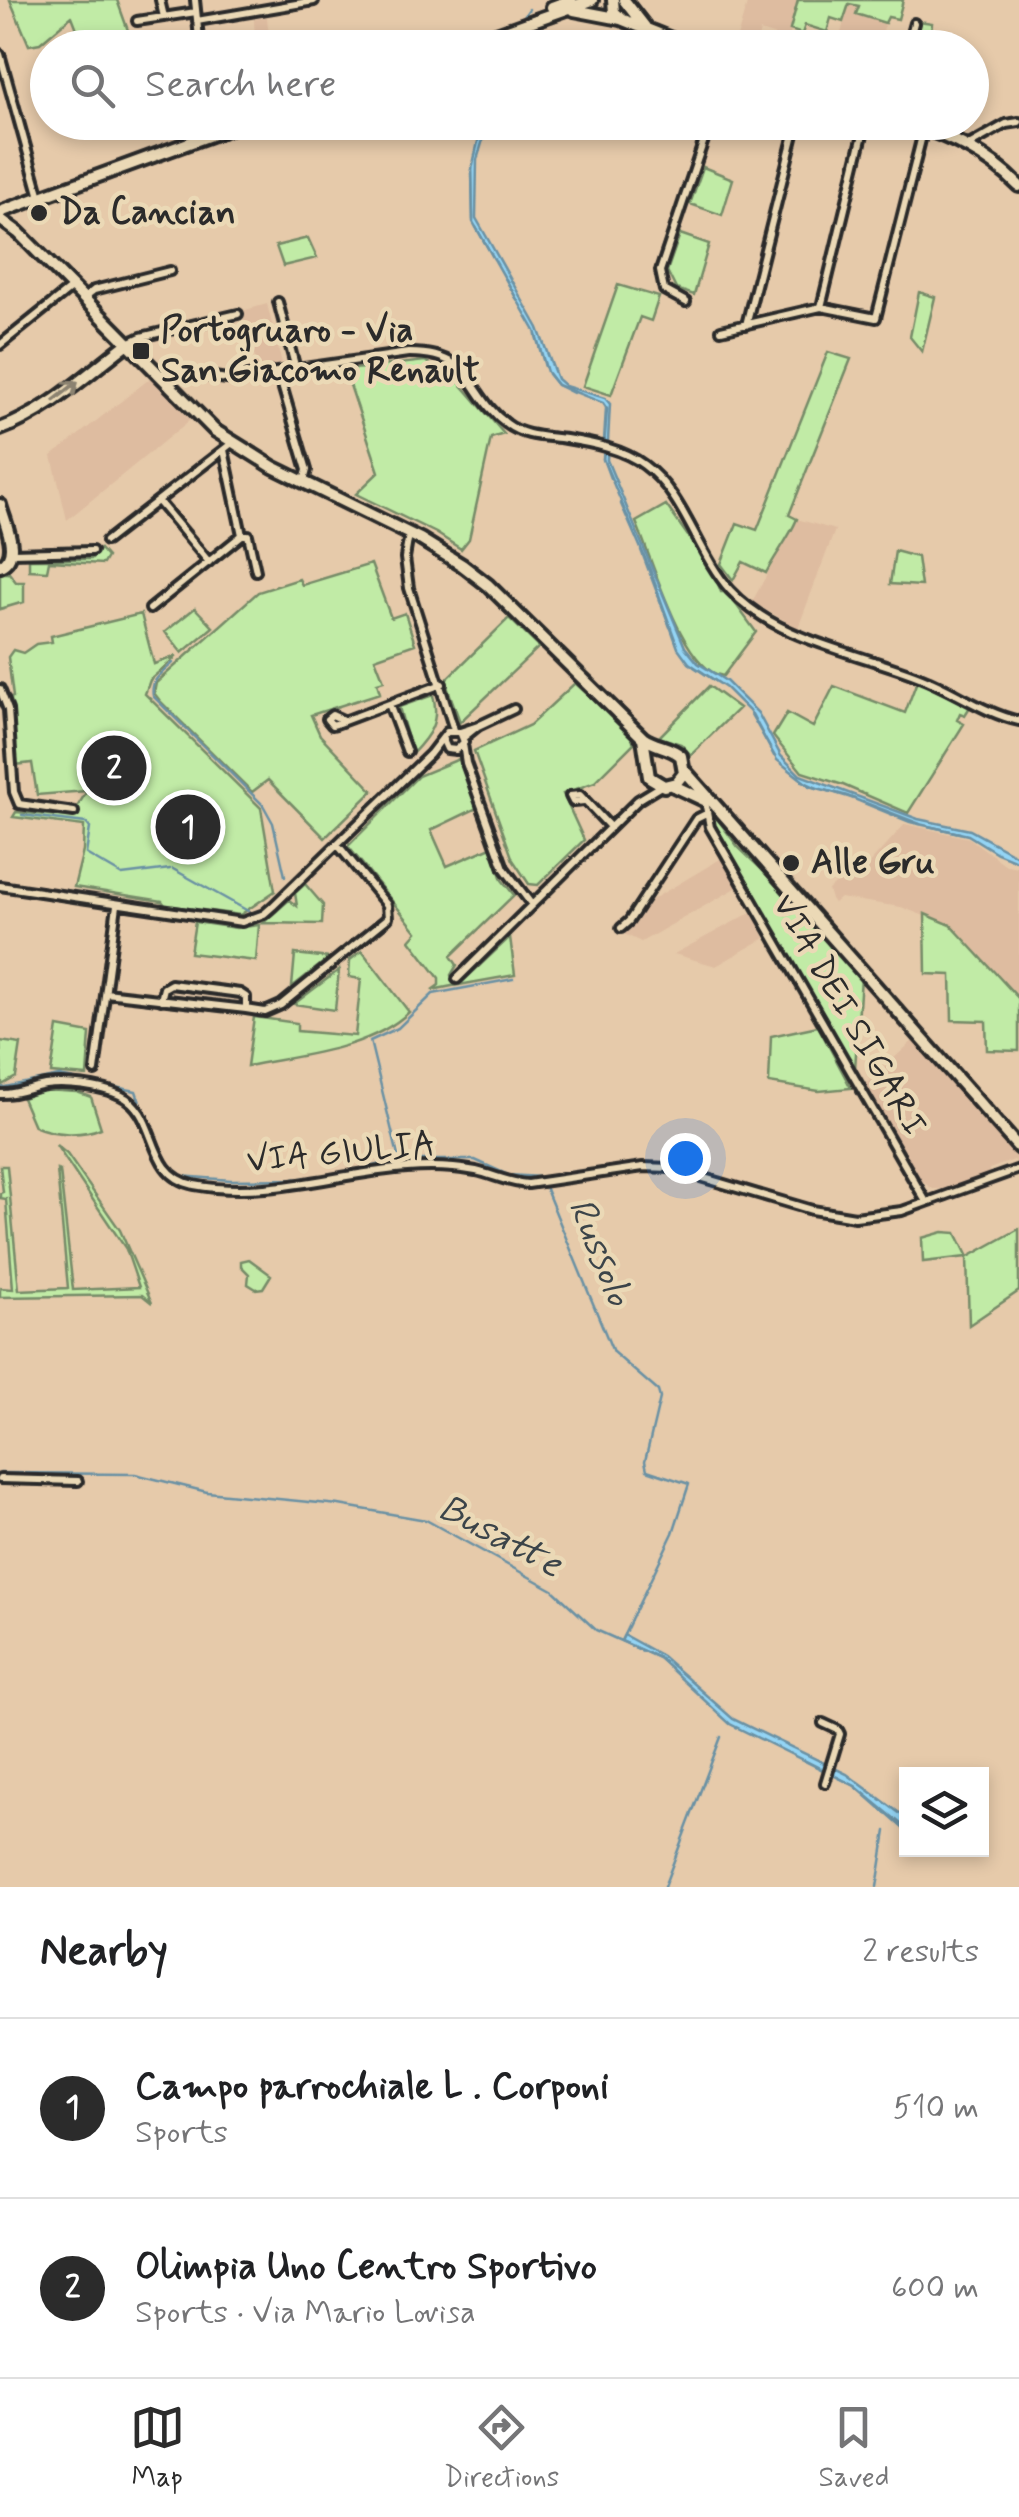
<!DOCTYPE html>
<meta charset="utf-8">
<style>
:root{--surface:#fff;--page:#f6f6f6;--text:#202124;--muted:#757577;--line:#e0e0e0;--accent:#2b2b2b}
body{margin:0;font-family:Mynerve,sans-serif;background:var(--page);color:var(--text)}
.controls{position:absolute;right:30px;bottom:30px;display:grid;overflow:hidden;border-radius:0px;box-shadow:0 5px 15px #0003}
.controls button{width:90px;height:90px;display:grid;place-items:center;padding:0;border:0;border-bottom:2px solid var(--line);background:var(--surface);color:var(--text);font:50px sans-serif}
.you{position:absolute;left:685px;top:1158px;width:35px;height:35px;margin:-25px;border:8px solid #fff;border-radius:50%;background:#1a73e8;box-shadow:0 0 0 15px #1a73e833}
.badge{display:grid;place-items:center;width:65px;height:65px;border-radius:50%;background:var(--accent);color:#fff;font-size:32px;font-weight:700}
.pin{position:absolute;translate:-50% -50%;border:5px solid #fff;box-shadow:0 2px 10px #0006}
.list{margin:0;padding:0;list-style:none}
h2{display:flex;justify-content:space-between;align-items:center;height:130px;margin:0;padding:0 40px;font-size:42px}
h2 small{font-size:32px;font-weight:400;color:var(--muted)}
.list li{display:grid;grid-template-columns:65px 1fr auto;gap:30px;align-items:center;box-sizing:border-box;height:180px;padding:0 40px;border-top:2px solid var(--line)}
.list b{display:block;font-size:38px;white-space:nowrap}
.list p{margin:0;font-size:32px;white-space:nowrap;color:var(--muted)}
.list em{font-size:32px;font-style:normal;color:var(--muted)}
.icon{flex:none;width:55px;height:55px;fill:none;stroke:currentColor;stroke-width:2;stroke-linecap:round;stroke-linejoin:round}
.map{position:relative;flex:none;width:1019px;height:1887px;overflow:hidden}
.search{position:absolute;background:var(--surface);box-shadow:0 5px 15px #0003;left:30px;right:30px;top:30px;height:110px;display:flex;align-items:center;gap:25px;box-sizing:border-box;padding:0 35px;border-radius:55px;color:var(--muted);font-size:38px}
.sheet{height:490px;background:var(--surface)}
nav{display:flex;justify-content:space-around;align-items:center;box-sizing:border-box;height:140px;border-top:2px solid var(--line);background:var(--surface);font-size:28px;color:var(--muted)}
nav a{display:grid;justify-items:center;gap:5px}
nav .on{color:var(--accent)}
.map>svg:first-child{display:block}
.built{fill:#debca0}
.green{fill:#c1eba6;stroke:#768b68;stroke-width:2.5}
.water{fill:#94d5f5;stroke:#6a91a4;stroke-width:2.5}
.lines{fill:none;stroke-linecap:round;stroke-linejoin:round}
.stream{stroke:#6a91a4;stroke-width:2.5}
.street-casing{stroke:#2b2b2b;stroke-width:14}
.secondary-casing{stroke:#2b2b2b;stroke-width:18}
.street{stroke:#ebd9b6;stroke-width:6}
.secondary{stroke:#ebd9b6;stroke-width:10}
.oneway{stroke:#8b8270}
.poi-dot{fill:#2b2b2b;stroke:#ebd9b6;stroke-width:4}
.labels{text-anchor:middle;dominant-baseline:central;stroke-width:9;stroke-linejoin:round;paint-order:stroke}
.poi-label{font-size:35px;font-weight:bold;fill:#2b2b2b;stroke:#ebd9b6;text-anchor:start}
.street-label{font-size:35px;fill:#2b2b2b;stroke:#ebd9b6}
.water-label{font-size:38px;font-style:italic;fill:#3b4449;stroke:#ebd9b6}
</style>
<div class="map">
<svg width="1019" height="1887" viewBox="0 0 1019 1887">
<rect width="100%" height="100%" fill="#e6caaa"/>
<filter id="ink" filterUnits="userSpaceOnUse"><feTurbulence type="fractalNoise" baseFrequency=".01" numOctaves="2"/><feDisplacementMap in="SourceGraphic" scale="20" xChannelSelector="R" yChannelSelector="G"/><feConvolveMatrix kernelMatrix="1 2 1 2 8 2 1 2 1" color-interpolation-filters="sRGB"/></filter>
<g filter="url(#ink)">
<path class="built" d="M 748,0 L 798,0 L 810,4 L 802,34 L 791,30 L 788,40 L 760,31 L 755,47 L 734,48 Z
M 849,3 L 859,6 L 857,15 L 885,23 L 879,47 L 837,48 Z
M 267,17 L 270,47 L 237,47 L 255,45 L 254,19 Z
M 267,304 L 282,363 L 258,369 L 242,311 Z
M 153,376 L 190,420 L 67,520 L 52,456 Z
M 797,519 L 835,530 L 798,628 L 752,602 Z
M 905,824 L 969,838 L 1006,865 L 1019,867 L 1019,1051 L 987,1050 L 986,963 L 951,926 L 901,907 L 840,898 L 834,903 L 831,899 L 828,890 L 839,881 L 848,881 L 858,876 Z
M 722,858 L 738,887 L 641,942 L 622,933 L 643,905 Z
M 752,912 L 765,938 L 716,966 L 674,954 Z
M 917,1037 L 1019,1151 L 1019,1164 L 1014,1160 L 989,1169 L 990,1174 L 945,1189 L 933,1189 L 920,1180 L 866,1084 Z"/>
<path class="green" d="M 10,0 L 117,0 L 134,47 L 84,47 L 72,16 L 40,43 L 29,45 Z
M 798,0 L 903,0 L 898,19 L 888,17 L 885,23 L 856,14 L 859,6 L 849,4 L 843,22 L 831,18 L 827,32 L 805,25 L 802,34 L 790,30 Z
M 919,21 L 932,23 L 929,47 L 912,47 Z
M 634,123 L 634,122 L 672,123 L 666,141 L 634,129 Z
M 703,167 L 733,179 L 722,215 L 690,204 Z
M 680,234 L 709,244 L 694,295 L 676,289 L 667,271 Z
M 308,238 L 317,258 L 283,266 L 276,246 Z
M 618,285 L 659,297 L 651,321 L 640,317 L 611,395 L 583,386 Z
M 919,292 L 935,297 L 922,352 L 910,337 Z
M 828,352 L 851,359 L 789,515 L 797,519 C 789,538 776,554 766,573 L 743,562 L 733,580 L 721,564 L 737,523 L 757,530 Z
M 425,361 L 460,383 L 504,434 L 491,438 L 469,539 L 461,549 L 436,533 L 356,494 L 379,472 L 345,370 Z
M 666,505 L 714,573 L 721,592 L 727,592 L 756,632 L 723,676 C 682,670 652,558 636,522 Z
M 100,549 L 107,557 L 103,564 L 49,561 L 47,571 L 29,570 L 29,559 L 91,559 Z
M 895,551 L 917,557 L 921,586 L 890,584 Z
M 371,564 L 391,618 L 405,613 L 415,644 L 375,658 L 384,681 L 377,683 L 380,693 L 311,715 L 320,735 L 373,791 L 325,838 L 268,780 L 252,792 L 161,702 L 154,693 L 156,683 L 258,592 L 299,579 L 302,585 Z
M 0,573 L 9,573 L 16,582 L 24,582 L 24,602 L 0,609 Z
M 195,608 L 213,627 L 182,653 L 165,632 Z
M 141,614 L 154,664 L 177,656 L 150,680 L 145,694 L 261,808 L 275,891 L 240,915 L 165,905 L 162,901 L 74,887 L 83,851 L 84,826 L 13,817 L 16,812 L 71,817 L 87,791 L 37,795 L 32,763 L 15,765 L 11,698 L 13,697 L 8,657 L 13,650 L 23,653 L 36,644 L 52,642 L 51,636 Z
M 509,618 L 539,647 L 460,722 L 445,681 Z
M 917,681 L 970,707 L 965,715 L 960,713 L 957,720 L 964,724 L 908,813 L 843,785 L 802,772 L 773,736 L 787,713 L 813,727 L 834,686 L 905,713 Z
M 575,683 L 628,731 L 634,743 L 595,782 L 563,794 L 584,840 L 538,885 L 529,884 L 513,860 L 474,751 L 530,725 Z
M 709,686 L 739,708 L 691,755 L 681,744 L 659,737 Z
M 433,695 C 440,722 430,735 412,754 L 399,707 Z
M 459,759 L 477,808 L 431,830 L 447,866 L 491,847 L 502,880 L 514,895 L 451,956 L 457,965 L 451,975 L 457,985 L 432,990 L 439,985 L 439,978 L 410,940 L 417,932 L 348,846 L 418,776 Z
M 710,809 L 738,847 L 784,891 L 786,914 L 801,910 L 861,977 L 855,1069 L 713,824 Z
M 305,884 L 323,905 L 322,924 L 263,923 L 289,900 L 297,906 L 295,893 Z
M 925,914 L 951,925 L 1019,999 L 1019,1051 L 987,1050 L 986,1021 L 952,1020 L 951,975 L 926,974 Z
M 195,922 L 236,928 L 259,925 L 256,961 L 190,953 Z
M 510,937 L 515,975 L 459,985 Z
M 362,951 L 409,1012 C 369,1050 300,1055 247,1066 L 254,1017 L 297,1023 L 297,1031 L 355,1036 L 361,979 L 349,977 L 350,960 Z
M 295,954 L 329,958 L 292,987 Z
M 339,970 L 335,1010 L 294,1004 Z
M 818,1026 L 851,1088 L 819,1091 L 769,1083 L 771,1036 Z
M 58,1027 L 90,1033 L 87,1076 L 51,1073 Z
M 0,1041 L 21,1044 L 16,1077 L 2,1085 Z
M 45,1090 L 77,1092 L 91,1097 L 101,1128 C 82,1136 54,1135 34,1126 L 22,1098 Z
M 56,1145 L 67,1154 L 120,1230 L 152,1303 L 142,1295 L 0,1297 L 0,1288 L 13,1289 L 6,1199 L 0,1198 L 0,1193 L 3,1192 L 0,1166 L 7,1166 L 19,1290 L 68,1288 L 57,1170 L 60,1171 L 73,1290 L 139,1287 L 126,1249 Z
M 1019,1229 L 1019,1291 L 969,1325 L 967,1257 L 923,1262 L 922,1238 L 943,1232 L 956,1233 L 968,1257 Z
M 249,1259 L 271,1275 L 263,1288 L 256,1289 L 248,1284 L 249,1274 L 241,1266 L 241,1261 Z"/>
<path class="water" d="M 482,123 L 488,123 L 477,160 L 476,218 L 538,328 L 557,379 L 565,386 L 605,398 L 610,404 L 607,460 L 685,647 L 698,663 L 726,681 L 758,713 L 781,756 L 800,775 L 918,819 L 970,830 L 1019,857 L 1019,862 L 997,853 L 968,835 L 910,822 L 847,796 L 810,786 L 777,760 L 749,711 L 726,688 L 689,663 L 678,648 L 650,570 L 603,459 L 607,409 L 603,403 L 557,385 L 547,372 L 535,331 L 473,222 L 472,169 Z
M 624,1635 L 662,1656 L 733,1719 L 847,1774 L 906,1818 L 906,1831 L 855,1786 L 730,1724 L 659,1658 L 621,1641 Z"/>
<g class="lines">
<path class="stream" d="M 521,20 L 529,9
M 506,48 L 514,31
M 472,168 L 473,220
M 476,227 L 494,259
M 506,279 L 516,298
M 536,336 L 545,367
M 548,374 L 557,385 L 573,393
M 606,408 L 603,459 L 610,478
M 621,504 L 636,538
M 641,550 L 670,627
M 173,663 C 162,673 150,680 153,696 L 263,805 L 273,823 L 285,876
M 694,667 L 717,682
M 752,714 L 774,756
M 802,781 L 817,788
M 825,790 L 855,799
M 863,802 L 920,824
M 22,815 L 86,823 L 90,828 L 86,854 L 122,875 L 170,869
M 928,826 L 960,833
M 173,869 L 248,911
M 0,1088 L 59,1076 L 136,1091 L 144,1114
M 399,1160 L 370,1041 L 398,1028 L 433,994 L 513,979
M 180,1176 L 231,1180 L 293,1179 L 331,1175 L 400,1160 L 475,1160 L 508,1175 L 541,1177 L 613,1352 L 658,1391 L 660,1398 L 645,1461 L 647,1470 L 689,1484 L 673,1533 L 621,1641
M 0,1473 L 135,1474 L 207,1492 L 339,1505 L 426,1520 L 553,1590 L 596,1630 L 659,1658 L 671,1668
M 804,1760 L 855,1786 L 901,1824
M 664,1887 L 721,1737
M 877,1887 L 886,1831"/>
<defs>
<path id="street" d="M 160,0 L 164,17
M 195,0 L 200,48
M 137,21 L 196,12
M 197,21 L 314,1
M 907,48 L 914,23
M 0,54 L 40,197
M 967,146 L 1006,124 L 1019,122
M 83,299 L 94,290 L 170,271
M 278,302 L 296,369
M 686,302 L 664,290 L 660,271 L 710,122
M 821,307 L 866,122
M 746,325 L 797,122
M 721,330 L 821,307 L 876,318 L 924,128
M 128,343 L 141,337 L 238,314
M 0,345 L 71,288
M 278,372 L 307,470 L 304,481
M 158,375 L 174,371 L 227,379 L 408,353 C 475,352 467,395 507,424 C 524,437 546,436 566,439 C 592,443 623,449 644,465 C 685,495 697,553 730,590 C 778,642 859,652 922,678 C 955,691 984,713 1019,721
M 158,501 L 209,562
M 409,534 L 405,558 L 409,588 L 454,730
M 242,535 L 248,535 L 256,571
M 106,541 L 232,443
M 12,553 L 92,551
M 150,609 L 242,535 L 224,450
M 0,689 L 8,710 L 14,792 L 19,804 L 74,812
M 389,704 L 407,752
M 343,720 L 332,715 L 327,719 L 332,725 L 336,724 L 442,684
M 478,726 L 514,709
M 460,732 L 478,726 L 463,738
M 443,740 L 447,749 L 456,750 L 464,742 L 460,732
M 463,744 L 466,763 L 504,868 L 532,905
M 584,801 L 573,802 L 570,796 L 580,795 L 610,827
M 705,801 L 710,827 L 925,1200
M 0,886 L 242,922 L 264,914 L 273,906 L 430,754 L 447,732 L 460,732
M 621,928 L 629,921 L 696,819 L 706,814
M 457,979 L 638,800 L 661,786
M 106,993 L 246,1009 L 246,997 L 240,993 L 171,984 L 164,988 L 161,1000
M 246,1009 L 265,1012 L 281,1005 L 388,918 L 387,905 L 337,844
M 95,1071 L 117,905
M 0,1094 C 16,1095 29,1088 45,1085 C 66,1082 100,1086 120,1095 C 160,1113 144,1175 194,1185 C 266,1199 337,1173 407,1168 C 430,1166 454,1167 476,1171 C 494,1175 509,1183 528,1184 L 643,1167 L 670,1168 L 812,1210 L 855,1217 L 902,1211 L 1019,1169
M 0,1479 L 78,1481
M 823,1723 L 838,1730 L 840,1734 L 825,1783"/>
<path id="secondary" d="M 613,0 L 614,12 L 621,18
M 624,0 L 645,27
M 552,7 L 571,0
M 574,10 L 621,19 L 694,48
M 457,48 L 592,0
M 908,122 C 950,137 987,153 1019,186
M 0,212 L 246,122
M 0,219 L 19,233 L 214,430 L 273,467 L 420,539 L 462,565 L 488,585 L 643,738 C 656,747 670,746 681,756 L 684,773 L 676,783 L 664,786 L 649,777 L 643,738
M 0,429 C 48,412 86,375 127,344
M 0,505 C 5,524 22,556 0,566
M 684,770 L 1019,1148
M 672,785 L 704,800"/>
</defs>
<use href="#street" class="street-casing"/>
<use href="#secondary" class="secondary-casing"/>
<use href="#street" class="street"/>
<use href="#secondary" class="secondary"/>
</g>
<defs><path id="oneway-shaft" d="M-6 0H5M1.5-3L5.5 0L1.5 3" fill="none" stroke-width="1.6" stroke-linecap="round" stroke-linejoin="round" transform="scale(2.5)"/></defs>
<use class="oneway" href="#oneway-shaft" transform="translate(66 391) rotate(-38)"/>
</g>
<g class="poi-dot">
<circle cx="39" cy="213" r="10"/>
<rect x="131" y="341" width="20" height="20" rx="5"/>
<circle cx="791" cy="863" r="10"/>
</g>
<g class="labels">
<g class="poi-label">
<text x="59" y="213">Da Cancian</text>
<text x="161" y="331">Portogruaro - Via<tspan x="161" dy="40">San Giacomo Renault</tspan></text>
<text x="811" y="863">Alle Gru</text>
</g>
<g class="street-label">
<text transform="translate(849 1015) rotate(60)">VIA DEI SIGARI</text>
<text transform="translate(341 1153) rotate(-5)">VIA GIULIA</text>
</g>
<g class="water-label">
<text transform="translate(599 1252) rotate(68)">Russolo</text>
<text transform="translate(500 1537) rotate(28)">Busatte</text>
</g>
</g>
</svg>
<div class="controls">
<button><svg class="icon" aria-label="layers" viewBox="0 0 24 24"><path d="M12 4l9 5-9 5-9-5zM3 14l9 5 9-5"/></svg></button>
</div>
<div class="you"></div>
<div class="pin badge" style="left:188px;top:827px">1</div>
<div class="pin badge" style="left:114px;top:768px">2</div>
<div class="search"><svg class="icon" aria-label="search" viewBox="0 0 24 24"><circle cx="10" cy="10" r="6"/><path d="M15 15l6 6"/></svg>Search here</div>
</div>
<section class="sheet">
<h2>Nearby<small>2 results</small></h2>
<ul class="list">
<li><span class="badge">1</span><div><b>Campo parrochiale L . Corponi</b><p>Sports</p></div><em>510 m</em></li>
<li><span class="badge">2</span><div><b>Olimpia Uno Centro Sportivo</b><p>Sports · Via Mario Lovisa</p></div><em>600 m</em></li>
</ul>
</section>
<nav>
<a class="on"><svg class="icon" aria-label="map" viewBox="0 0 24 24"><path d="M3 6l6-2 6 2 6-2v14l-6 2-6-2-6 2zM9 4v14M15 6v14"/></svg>Map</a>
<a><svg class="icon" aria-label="directions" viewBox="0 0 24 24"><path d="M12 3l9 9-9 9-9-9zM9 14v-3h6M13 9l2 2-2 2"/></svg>Directions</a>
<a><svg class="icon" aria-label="saved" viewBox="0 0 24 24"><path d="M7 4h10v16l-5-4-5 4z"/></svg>Saved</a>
</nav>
